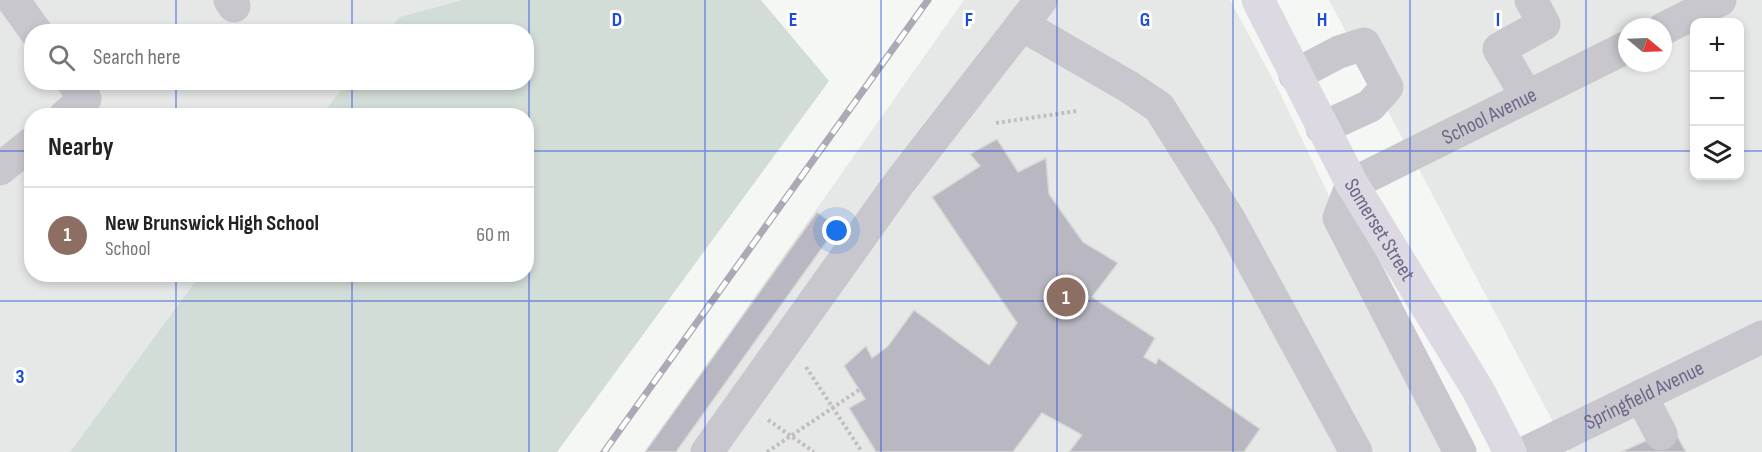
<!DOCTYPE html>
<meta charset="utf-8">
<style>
:root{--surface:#fff;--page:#f2f2f2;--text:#222;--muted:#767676;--line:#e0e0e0;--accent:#b45309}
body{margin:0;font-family:"Sofia Sans Condensed",sans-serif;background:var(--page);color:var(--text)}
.controls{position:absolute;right:18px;top:18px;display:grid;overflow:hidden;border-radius:12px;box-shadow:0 3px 9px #0003}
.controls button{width:54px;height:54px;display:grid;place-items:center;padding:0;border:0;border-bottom:2px solid var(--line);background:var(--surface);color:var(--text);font:30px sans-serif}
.compass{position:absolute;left:1618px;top:18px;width:54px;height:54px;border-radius:50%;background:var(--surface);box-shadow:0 3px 9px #0003;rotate:109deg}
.you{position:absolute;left:837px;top:231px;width:21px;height:21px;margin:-15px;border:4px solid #fff;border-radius:50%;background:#1a73e8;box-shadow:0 0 0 9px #1a73e833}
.badge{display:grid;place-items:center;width:39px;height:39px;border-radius:50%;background:var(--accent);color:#fff;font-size:20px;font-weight:700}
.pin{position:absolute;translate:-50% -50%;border:3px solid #fff;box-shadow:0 2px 6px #0006}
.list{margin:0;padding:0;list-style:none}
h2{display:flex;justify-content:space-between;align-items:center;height:78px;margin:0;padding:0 24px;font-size:26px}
h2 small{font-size:20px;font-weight:400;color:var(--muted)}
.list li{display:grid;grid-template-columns:39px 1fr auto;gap:18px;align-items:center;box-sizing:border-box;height:96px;padding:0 24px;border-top:2px solid var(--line)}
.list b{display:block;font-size:22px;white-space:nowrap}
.list p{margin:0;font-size:20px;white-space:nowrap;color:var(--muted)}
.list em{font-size:20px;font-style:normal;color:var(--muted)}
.icon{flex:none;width:33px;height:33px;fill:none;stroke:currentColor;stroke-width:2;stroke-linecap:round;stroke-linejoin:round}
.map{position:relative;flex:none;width:1762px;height:452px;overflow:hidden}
.search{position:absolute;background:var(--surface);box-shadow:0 3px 9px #0003;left:24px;top:24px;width:510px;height:66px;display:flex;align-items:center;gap:15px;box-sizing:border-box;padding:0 21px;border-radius:24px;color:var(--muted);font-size:22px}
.panel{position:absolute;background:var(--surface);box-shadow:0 3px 9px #0003;left:24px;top:108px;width:510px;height:174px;border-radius:24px}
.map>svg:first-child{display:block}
.built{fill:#e6e8e7;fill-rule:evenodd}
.green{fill:#d3ddd8}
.building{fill:#b9b7c1;stroke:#d7d9d6;stroke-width:1.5}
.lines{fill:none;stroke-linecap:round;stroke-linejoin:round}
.path{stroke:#c0bec3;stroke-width:4;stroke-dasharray:3 3;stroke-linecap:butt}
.minor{stroke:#c9c7ce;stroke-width:33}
.major{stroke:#dcd9e2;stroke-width:33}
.rail-casing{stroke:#aca9b4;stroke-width:7}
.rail{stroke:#fff;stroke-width:4.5;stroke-dasharray:14;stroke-linecap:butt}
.grid{fill:none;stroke:#1d4ed8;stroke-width:1.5;stroke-opacity:0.55}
.labels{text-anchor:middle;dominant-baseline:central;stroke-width:6;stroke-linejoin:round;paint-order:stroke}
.street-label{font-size:21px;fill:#6f6587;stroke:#fff}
.grid-label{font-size:20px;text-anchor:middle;font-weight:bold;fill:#1d4ed8;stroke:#fff;stroke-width:6;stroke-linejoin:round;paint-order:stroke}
</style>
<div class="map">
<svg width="1762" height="452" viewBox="0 0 1762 452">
<rect width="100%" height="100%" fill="#f4f7f4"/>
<path class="built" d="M 0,0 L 462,0 L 399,17 L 388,31 L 32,32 L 32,82 L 347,83 L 321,115 L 32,116 L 32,274 L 200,275 L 70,452 L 0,452 Z
M 964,0 L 1230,0 L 1279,91 L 1451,452 L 645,452 Z
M 1329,0 L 1762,0 L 1762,452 L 1569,452 ZM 1694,22 L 1740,22 L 1740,176 L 1694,176 ZM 1627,27 L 1663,27 L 1663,63 L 1627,63 Z"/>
<path class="green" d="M 462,0 L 761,0 L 829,81 L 557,452 L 70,452 L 200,275 L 526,274 L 526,116 L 321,115 L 347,83 L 526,82 L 526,32 L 388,31 L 399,17 Z"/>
<path class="building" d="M 997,139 L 1018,172 L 1046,158 L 1049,194 L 1083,242 L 1118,263 L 1092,297 L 1155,338 L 1144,357 L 1156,364 L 1158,358 L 1260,429 L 1244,452 L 1069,452 L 1082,435 L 1042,413 L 1013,452 L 876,452 L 849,408 L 865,399 L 844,366 L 866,346 L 872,358 L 888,346 L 914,310 L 989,365 L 1017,323 L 932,197 L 980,166 L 970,154 Z
M 817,212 L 837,227 L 676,452 L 645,452 Z
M 1673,428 L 1686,452 L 1621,452 L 1661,434 Z"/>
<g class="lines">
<path class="path" d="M 996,123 L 1077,111
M 806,367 L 862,452
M 768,420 L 814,452
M 767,452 L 859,390"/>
<g class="minor">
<path d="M 13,0 L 36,32"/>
<path d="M 230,0 L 234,6"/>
<path d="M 1022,25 L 1129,87 L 1159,107 L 1229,219 L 1356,452"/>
<path d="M 1663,29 L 1720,0"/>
<path d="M 1295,75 L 1339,52 L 1364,44 L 1387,87 L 1370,106 L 1322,128"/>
<path d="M 1527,97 L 1499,49 L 1544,24 L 1531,0"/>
<path d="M 65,116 L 85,99 L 73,82"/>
<path d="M 0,169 L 32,143"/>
<path d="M 1641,396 L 1661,434"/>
<path d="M 707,452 L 899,183 L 1041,0"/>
<path id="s1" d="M 1460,452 L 1339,218 L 1352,184 L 1627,47"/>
<path id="s2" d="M 1527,452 L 1762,337"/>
</g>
<path class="major" id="s3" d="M 1258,0 L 1352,184 L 1478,390 L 1510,452"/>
<defs>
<path id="rail" d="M 604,452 L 928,0"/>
</defs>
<use href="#rail" class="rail-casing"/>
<use href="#rail" class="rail"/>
</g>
<path class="grid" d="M 176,0 L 176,32M 352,0 L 352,32M 529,0 L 529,452M 705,0 L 705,452M 881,0 L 881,452M 1057,0 L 1057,452M 1233,0 L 1233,452M 1410,0 L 1410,452M 1586,0 L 1586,452M 176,82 L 176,116M 352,82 L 352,116M 0,151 L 32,151M 526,151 L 1694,151M 1740,151 L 1762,151M 176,274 L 176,452M 352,274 L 352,452M 0,301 L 1762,301"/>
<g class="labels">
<g class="street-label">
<text stroke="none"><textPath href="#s1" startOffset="453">School Avenue</textPath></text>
<text stroke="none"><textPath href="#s3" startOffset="260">Somerset Street</textPath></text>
<text stroke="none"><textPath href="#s2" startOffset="130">Springfield Avenue</textPath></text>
</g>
</g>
<g class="grid-label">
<text x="617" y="26">D</text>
<text x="793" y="26">E</text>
<text x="969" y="26">F</text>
<text x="1145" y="26">G</text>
<text x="1322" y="26">H</text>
<text x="1498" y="26">I</text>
<text x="20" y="383">3</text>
</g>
</svg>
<div class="controls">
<button>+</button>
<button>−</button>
<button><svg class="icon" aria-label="layers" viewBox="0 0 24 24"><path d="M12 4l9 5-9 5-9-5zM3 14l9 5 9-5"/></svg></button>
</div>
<svg class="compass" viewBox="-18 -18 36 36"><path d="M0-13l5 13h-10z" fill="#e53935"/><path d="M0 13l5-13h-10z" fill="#767676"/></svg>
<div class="you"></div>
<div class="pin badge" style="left:1066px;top:297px;background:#8d6e63">1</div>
<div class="search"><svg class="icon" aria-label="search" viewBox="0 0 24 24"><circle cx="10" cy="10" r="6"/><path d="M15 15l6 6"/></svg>Search here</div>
<section class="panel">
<h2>Nearby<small></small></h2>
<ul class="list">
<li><span class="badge" style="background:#8d6e63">1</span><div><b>New Brunswick High School</b><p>School</p></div><em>60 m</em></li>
</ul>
</section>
</div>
